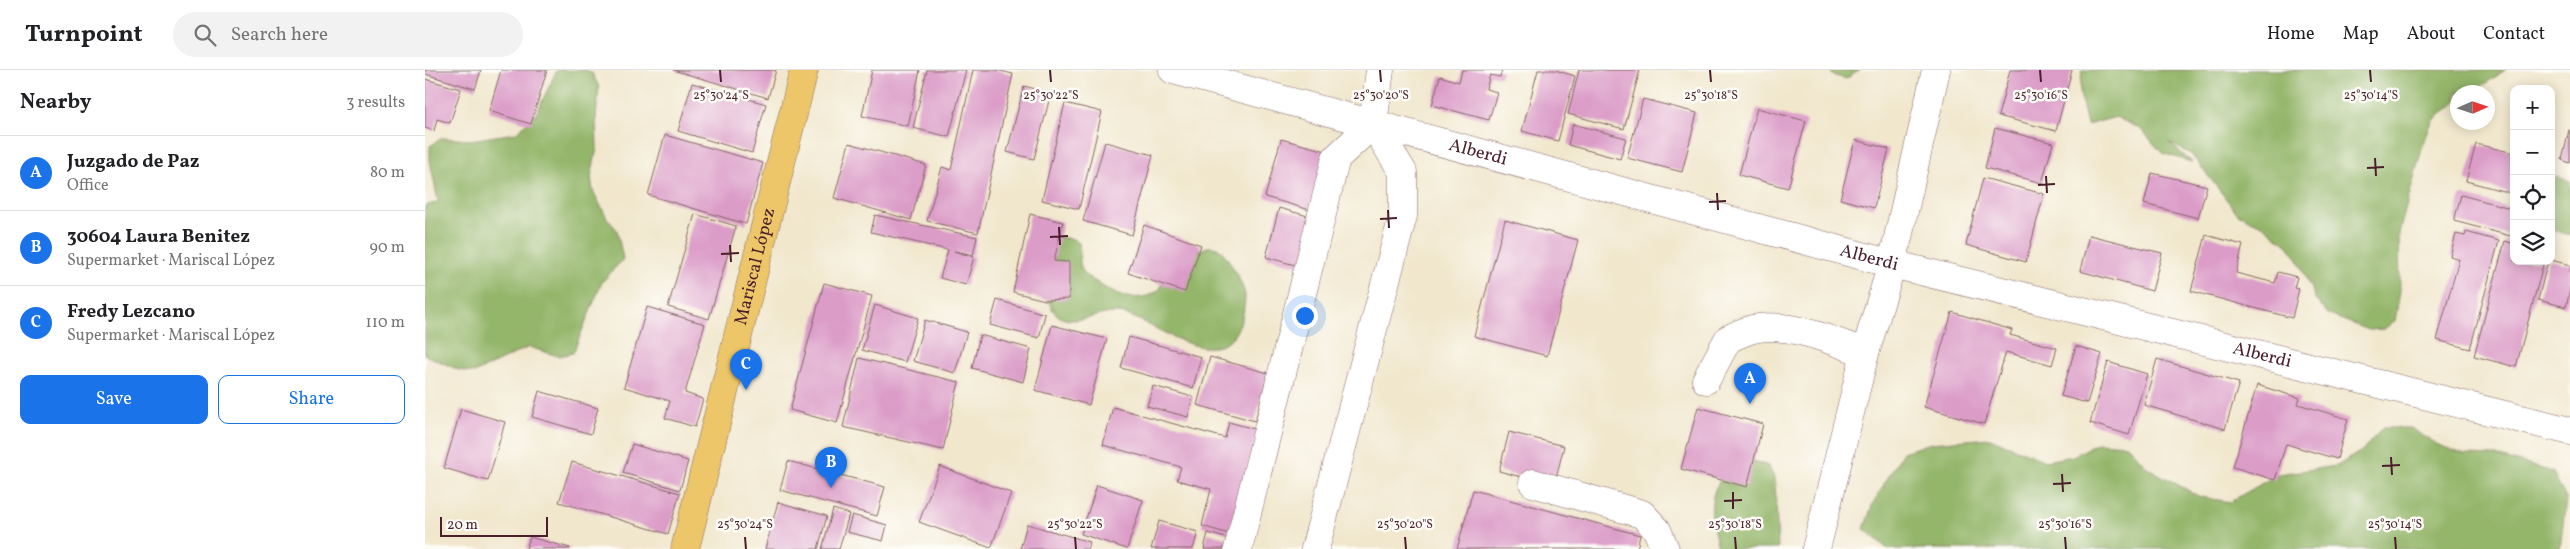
<!DOCTYPE html>
<meta charset="utf-8">
<style>
:root{--surface:#fff;--page:#f2f2f2;--text:#202124;--muted:#757577;--line:#e0e0e0;--accent:#1a73e8}
body{margin:0;font-family:Vollkorn,serif;background:var(--page);color:var(--text)}
.controls{position:absolute;right:15px;top:15px;display:grid;overflow:hidden;border-radius:10px;box-shadow:0 2px 12px #0003}
.controls button{width:45px;height:45px;display:grid;place-items:center;padding:0;border:0;border-bottom:1px solid var(--line);background:var(--surface);color:var(--text);font:25px sans-serif}
.compass{position:absolute;left:2025px;top:15px;width:45px;height:45px;border-radius:50%;background:var(--surface);box-shadow:0 2px 12px #0003;rotate:87deg}
.scale{position:absolute;left:15px;bottom:12px;width:108px;box-sizing:border-box;padding-left:5px;border:2px solid #4a1f2b;border-top:0;font-size:14px;line-height:18px;white-space:nowrap;color:#4a1f2b;-webkit-text-stroke:4px #fdfcf7;paint-order:stroke}
.you{position:absolute;left:879px;top:245px;width:18px;height:18px;margin:-12px;border:4px solid #fff;border-radius:50%;background:#1a73e8;box-shadow:0 0 0 8px #1a73e833}
.badge{display:grid;place-items:center;width:32px;height:32px;border-radius:50%;background:var(--accent);color:#fff;font-size:16px;font-weight:700}
.pin{position:absolute;translate:-50% -41px;filter:drop-shadow(0 1px 2px #0008)}
.pin::after{content:'';position:absolute;top:26px;width:18px;height:15px;background:inherit;clip-path:polygon(0 0,100% 0,50% 100%)}
.list{margin:0;padding:0;list-style:none}
h2{display:flex;justify-content:space-between;align-items:center;height:65px;margin:0;padding:0 20px;font-size:21px}
h2 small{font-size:16px;font-weight:400;color:var(--muted)}
.list li{display:grid;grid-template-columns:32px 1fr auto;gap:15px;align-items:center;box-sizing:border-box;height:75px;padding:0 20px;border-top:1px solid var(--line)}
.list b{display:block;font-size:19px;white-space:nowrap}
.list p{margin:0;font-size:16px;white-space:nowrap;color:var(--muted)}
.list em{font-size:16px;font-style:normal;color:var(--muted)}
.actions{display:flex;gap:10px;padding:15px 20px}
.actions a{flex:1;padding:11px 0;border:1px solid var(--accent);border-radius:10px;text-align:center;font-size:18px;color:var(--accent)}
.actions .main{background:var(--accent);color:#fff}
.icon{flex:none;width:28px;height:28px;fill:none;stroke:currentColor;stroke-width:2;stroke-linecap:round;stroke-linejoin:round}
.map{position:relative;flex:none;width:2145px;height:479px;overflow:hidden}
header{display:flex;align-items:center;gap:30px;box-sizing:border-box;height:70px;padding:0 25px;background:var(--surface);border-bottom:1px solid var(--line)}
header strong{font-size:24px}
nav{display:flex;gap:28px;margin-inline-start:auto;font-size:18px}
.search{width:350px;height:45px;background:var(--page);display:flex;align-items:center;gap:12px;box-sizing:border-box;padding:0 18px;border-radius:28px;color:var(--muted);font-size:19px}
main{display:flex}
aside{flex:1;background:var(--surface)}
.map>svg:first-child{display:block}
.forest{fill:#94b66a;stroke:#6f6a4a}
.building{fill:#db9cc8}
.lines{fill:none;stroke-linecap:round;stroke-linejoin:round}
.minor-casing{stroke:#846564;stroke-width:29}
.major-casing{stroke:#846564;stroke-width:29}
.minor{stroke:#fff;stroke-width:28}
.major{stroke:#ecc669;stroke-width:28}
.ticks{fill:none;stroke:#4a1f2b;stroke-width:2}
.labels{text-anchor:middle;dominant-baseline:central;stroke-width:5;stroke-linejoin:round;paint-order:stroke}
.street-label{font-size:18px;fill:#4a1f2b;stroke:#fdfcf7}
.ticks-label{font-size:12px;text-anchor:middle;fill:#4a1f2b;stroke:#fdfcf7;stroke-width:5;stroke-linejoin:round;paint-order:stroke}
</style>
<header>
<strong>Turnpoint</strong>
<div class="search"><svg class="icon" aria-label="search" viewBox="0 0 24 24"><circle cx="10" cy="10" r="6"/><path d="M15 15l6 6"/></svg>Search here</div>
<nav><a>Home</a><a>Map</a><a>About</a><a>Contact</a></nav>
</header>
<main>
<aside>
<h2>Nearby<small>3 results</small></h2>
<ul class="list">
<li><span class="badge">A</span><div><b>Juzgado de Paz</b><p>Office</p></div><em>80 m</em></li>
<li><span class="badge">B</span><div><b>30604 Laura Benitez</b><p>Supermarket · Mariscal López</p></div><em>90 m</em></li>
<li><span class="badge">C</span><div><b>Fredy Lezcano</b><p>Supermarket · Mariscal López</p></div><em>110 m</em></li>
</ul>
<div class="actions"><a class="main">Save</a><a>Share</a></div>
</aside>
<div class="map">
<svg width="2145" height="479" viewBox="0 0 2145 479">
<rect width="100%" height="100%" fill="#fdfcf7"/>
<filter id="ink" filterUnits="userSpaceOnUse"><feTurbulence type="fractalNoise" baseFrequency=".02" numOctaves="2"/><feDisplacementMap in="SourceGraphic" scale="10" xChannelSelector="R" yChannelSelector="G"/><feConvolveMatrix kernelMatrix="1 2 1 2 8 2 1 2 1" color-interpolation-filters="sRGB"/></filter>
<filter id="wash" filterUnits="userSpaceOnUse"><feTurbulence type="fractalNoise" baseFrequency=".0096" numOctaves="4" result="noise"/><feDisplacementMap in="SourceGraphic" scale="20" xChannelSelector="R" yChannelSelector="G"/><feGaussianBlur stdDeviation="1.12" result="paint"/><feColorMatrix in="noise" values="0 0 0 0 0 0 0 0 0 0 0 0 0 0 0 0 0 1.4 0 .05"/><feComposite in="paint" operator="in"/></filter>
<g filter="url(#wash)">
<rect width="100%" height="100%" fill="#f1e7cd"/>
<path class="forest" d="M 132,0 L 161,0 L 167,3 L 174,17 L 171,47 L 172,78 L 166,107 L 168,121 L 182,148 L 192,160 L 198,189 L 177,212 L 148,283 L 133,286 L 104,277 L 49,303 L 34,300 L 0,285 L 0,136 L 13,132 L 5,90 L 5,76 L 17,68 L 45,70 L 91,63 L 111,44 Z
M 1407,0 L 1434,0 L 1421,9 L 1407,5 Z
M 1657,0 L 2081,0 L 2047,22 L 2032,22 L 2032,32 L 2007,51 L 1997,78 L 1974,163 L 1975,221 L 1970,251 L 1959,259 L 1944,260 L 1902,244 L 1891,230 L 1872,188 L 1863,176 L 1839,156 L 1813,144 L 1766,84 L 1743,72 L 1767,92 L 1737,83 L 1717,60 L 1691,47 L 1662,55 L 1655,24 Z
M 2131,107 L 2145,111 L 2145,165 L 2126,159 L 2126,112 Z
M 633,167 L 648,169 L 654,173 C 655,182 653,195 659,203 C 662,207 667,209 671,212 C 688,224 711,234 731,222 C 737,219 737,212 741,207 C 745,201 753,197 759,192 C 775,179 790,166 804,191 C 809,200 819,215 820,226 C 820,238 817,252 811,262 C 787,302 729,252 699,244 C 674,237 635,270 623,229 L 627,169 Z
M 1957,358 L 1986,358 L 2011,374 L 2040,385 L 2071,386 L 2128,402 L 2141,429 L 2135,479 L 1463,479 L 1439,459 L 1448,433 L 1478,382 L 1506,373 L 1565,368 L 1620,391 L 1648,386 L 1673,373 L 1702,375 L 1723,398 L 1775,427 L 1805,432 L 1853,404 L 1912,396 L 1938,380 Z
M 1328,391 L 1343,396 L 1350,409 L 1353,479 L 1294,479 C 1286,454 1279,422 1303,402 C 1310,397 1321,394 1328,391 Z"/>
<g id="blocks">
<path class="building" d="M 0,0 L 56,0 L 50,19 L 0,4 Z
M 76,0 L 122,0 L 106,54 L 64,41 Z
M 248,0 L 351,0 L 343,28 Z
M 447,0 L 495,0 L 483,56 L 437,46 Z
M 502,0 L 541,0 L 524,67 L 488,58 Z
M 548,0 L 571,0 L 588,4 L 553,163 L 502,151 L 517,97 L 526,100 Z
M 1037,0 L 1077,0 L 1075,7 L 1065,5 L 1061,19 L 1072,22 L 1064,50 L 1007,35 L 1015,6 L 1034,12 Z
M 1113,0 L 1130,0 L 1150,6 L 1133,71 L 1097,61 Z
M 1154,0 L 1215,0 L 1199,59 L 1143,44 Z
M 1585,0 L 1647,0 L 1631,61 L 1573,46 Z
M 0,9 L 36,19 L 25,53 L 12,49 L 9,61 L 0,58 Z
M 267,13 L 341,34 L 327,83 L 253,61 Z
M 599,16 L 626,23 L 609,89 L 582,82 Z
M 1218,29 L 1272,43 L 1257,102 L 1202,88 Z
M 640,33 L 677,42 L 654,139 L 617,130 Z
M 1332,38 L 1381,51 L 1363,118 L 1314,105 Z
M 1148,54 L 1201,68 L 1195,89 L 1143,75 Z
M 1570,58 L 1628,73 L 1617,113 L 1560,98 Z
M 2144,60 L 2145,60 L 2145,93 L 2137,90 Z
M 240,65 L 338,93 L 321,154 L 223,125 Z
M 856,69 L 901,81 L 885,140 L 840,127 Z
M 1430,70 L 1464,79 L 1449,138 L 1415,129 Z
M 680,72 L 728,85 L 707,165 L 658,151 Z
M 424,73 L 501,95 L 486,150 L 409,128 Z
M 2051,74 L 2089,83 L 2089,124 L 2041,111 Z
M 1727,103 L 1782,116 L 1773,148 L 1719,134 Z
M 1558,108 L 1619,124 L 1601,192 L 1541,175 Z
M 2036,125 L 2089,139 L 2089,167 L 2029,151 Z
M 854,138 L 890,148 L 877,197 L 841,187 Z
M 270,144 L 311,156 L 284,249 L 243,237 Z
M 605,144 L 638,152 L 629,191 L 644,192 L 644,229 L 620,230 L 588,222 Z
M 450,145 L 552,167 L 548,185 L 529,181 L 549,187 L 541,215 L 515,208 L 523,180 L 446,162 Z
M 1080,150 L 1153,170 L 1122,286 L 1049,266 Z
M 719,155 L 776,175 L 760,222 L 703,203 Z
M 2041,162 L 2074,171 L 2045,279 L 2012,270 L 2034,189 L 2025,186 L 2031,164 L 2040,166 Z
M 1664,165 L 1737,183 L 1727,221 L 1655,201 Z
M 1781,165 L 1818,175 L 1811,203 L 1850,213 L 1853,202 L 1872,207 L 1869,218 L 1874,219 L 1867,248 L 1766,221 Z
M 2080,171 L 2089,174 L 2089,191 L 2119,191 L 2091,297 L 2049,286 Z
M 2126,190 L 2145,195 L 2145,220 L 2141,237 L 2113,230 L 2123,191 Z
M 399,213 L 447,226 L 412,353 L 365,340 Z
M 572,230 L 620,244 L 614,268 L 565,255 Z
M 450,235 L 493,248 L 480,292 L 437,280 Z
M 222,237 L 280,254 L 260,323 L 278,329 L 270,357 L 240,348 L 245,331 L 199,317 Z
M 1527,242 L 1587,260 L 1585,265 L 1632,278 L 1627,295 L 1581,282 L 1559,354 L 1499,337 Z
M 500,250 L 542,262 L 530,303 L 488,291 Z
M 627,255 L 682,269 L 664,335 L 610,320 Z
M 555,265 L 606,279 L 598,312 L 547,298 Z
M 704,267 L 776,287 L 768,318 L 696,298 Z
M 1651,276 L 1677,284 L 1662,333 L 1636,326 Z
M 785,287 L 843,303 L 830,351 L 772,335 Z
M 434,288 L 534,312 L 518,380 L 418,357 Z
M 1732,289 L 1814,313 L 1800,359 L 1719,335 Z
M 1683,292 L 1722,304 L 1704,365 L 1665,353 Z
M 1832,315 L 1875,328 L 1873,334 L 1923,349 L 1912,389 L 1861,374 L 1850,410 L 1808,397 Z
M 728,316 L 768,327 L 763,347 L 722,336 Z
M 114,321 L 173,338 L 166,364 L 107,347 Z
M 688,337 L 800,368 L 804,352 L 833,360 L 804,464 L 777,456 L 786,419 L 752,410 L 756,397 L 678,375 Z
M 1273,337 L 1338,354 L 1322,417 L 1256,399 Z
M 36,339 L 80,352 L 63,411 L 19,398 Z
M 1084,362 L 1139,376 L 1129,416 L 1074,401 Z
M 207,374 L 263,391 L 255,420 L 198,403 Z
M 363,391 L 460,417 L 452,446 L 355,420 Z
M 147,392 L 255,423 L 243,464 L 134,432 Z
M 515,396 L 586,423 L 566,478 L 494,452 Z
M 672,415 L 718,430 L 702,479 L 656,464 Z
M 1048,420 L 1215,465 L 1212,479 L 1032,479 Z
M 353,432 L 402,446 L 393,479 L 340,479 Z
M 408,439 L 424,444 L 414,479 L 397,479 Z
M 427,445 L 462,455 L 458,471 L 422,462 Z
M 734,451 L 773,462 L 768,479 L 726,479 Z
M 602,454 L 665,472 L 662,479 L 595,479 Z
M 783,463 L 804,469 L 801,479 L 779,479 Z
M 105,467 L 145,478 L 145,479 L 101,479 Z"/>
</g>
</g>
<g filter="url(#ink)">
<use href="#blocks" fill-opacity="0" stroke="#846564" stroke-width="1"/>
<g class="lines">
<defs>
<g id="minor">
<path id="s1" d="M 748,0 L 1467,194 L 2145,361"/>
<path d="M 1281,310 L 1303,269 C 1310,266 1319,261 1328,259 C 1362,251 1409,271 1440,283"/>
<path d="M 1108,413 L 1217,444 L 1232,460 L 1240,479"/>
<path d="M 813,479 L 911,88 L 948,54 L 955,0"/>
<path d="M 890,479 L 978,146 L 978,102 L 948,54"/>
<path d="M 1391,479 L 1440,283 L 1467,194 L 1511,0"/>
</g>
<g id="major">
<path id="s2" d="M 260,479 L 379,0"/>
</g>
</defs>
<use href="#minor" class="minor-casing"/>
<use href="#major" class="major-casing"/>
<use href="#minor" class="minor"/>
<use href="#major" class="major"/>
</g>
</g>
<path class="ticks" d="M 295,0 L 296,12M 625,0 L 626,12M 955,0 L 956,12M 1285,0 L 1286,12M 1615,0 L 1616,12M 1945,0 L 1946,12M 1950,88 L 1951,106M 1942,98 L 1959,97M 1621,106 L 1622,123M 1613,115 L 1630,114M 1292,123 L 1293,140M 1284,132 L 1301,131M 963,140 L 964,158M 955,149 L 972,148M 634,157 L 635,175M 625,167 L 643,166M 305,175 L 306,192M 296,184 L 314,183M 1966,387 L 1967,405M 1957,396 L 1975,395M 1637,404 L 1638,422M 1628,414 L 1646,413M 1308,422 L 1308,439M 1299,431 L 1317,430M 320,467 L 321,479M 650,467 L 651,479M 980,467 L 981,479M 1310,467 L 1311,479M 1640,467 L 1641,479M 1970,467 L 1971,479"/>
<g class="labels">
<g class="street-label">
<text stroke="none"><textPath href="#s1" startOffset="316">Alberdi</textPath></text>
<text stroke="none"><textPath href="#s1" startOffset="721">Alberdi</textPath></text>
<text stroke="none"><textPath href="#s2" startOffset="291">Mariscal López</textPath></text>
<text stroke="none"><textPath href="#s1" startOffset="1126">Alberdi</textPath></text>
</g>
</g>
<g class="ticks-label">
<text x="296" y="29">25°30'24"S</text>
<text x="626" y="29">25°30'22"S</text>
<text x="956" y="29">25°30'20"S</text>
<text x="1286" y="29">25°30'18"S</text>
<text x="1616" y="29">25°30'16"S</text>
<text x="1946" y="29">25°30'14"S</text>
<text x="320" y="458">25°30'24"S</text>
<text x="650" y="458">25°30'22"S</text>
<text x="980" y="458">25°30'20"S</text>
<text x="1310" y="458">25°30'18"S</text>
<text x="1640" y="458">25°30'16"S</text>
<text x="1970" y="458">25°30'14"S</text>
</g>
</svg>
<div class="controls">
<button>+</button>
<button>−</button>
<button><svg class="icon" aria-label="locate" viewBox="0 0 24 24"><circle cx="12" cy="12" r="6"/><path d="M12 2v4M12 18v4M2 12h4M18 12h4"/></svg></button>
<button><svg class="icon" aria-label="layers" viewBox="0 0 24 24"><path d="M12 4l9 5-9 5-9-5zM3 14l9 5 9-5"/></svg></button>
</div>
<svg class="compass" viewBox="-18 -18 36 36"><path d="M0-13l5 13h-10z" fill="#e53935"/><path d="M0 13l5-13h-10z" fill="#757577"/></svg>
<div class="scale">20 m</div>
<div class="you"></div>
<div class="pin badge" style="left:1325px;top:334px">A</div>
<div class="pin badge" style="left:406px;top:418px">B</div>
<div class="pin badge" style="left:321px;top:320px">C</div>
</div>
</main>
